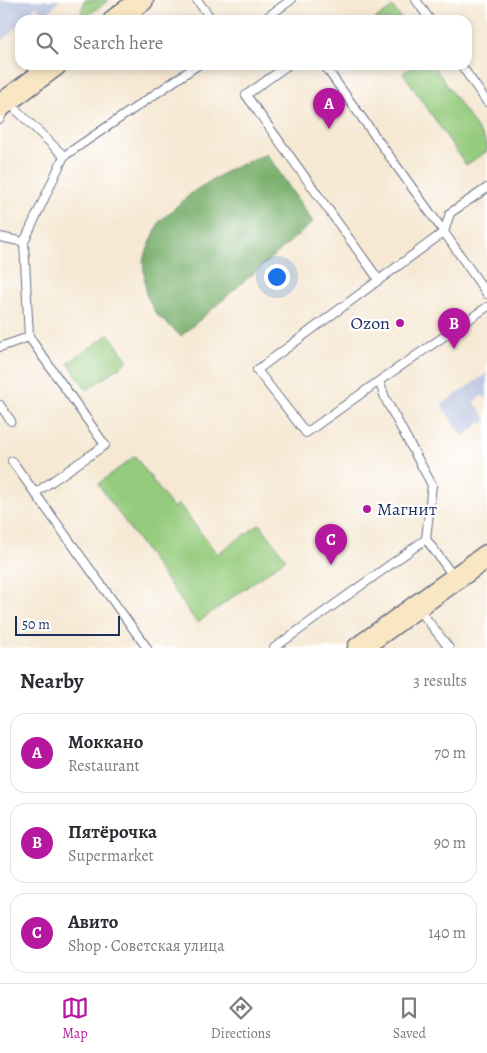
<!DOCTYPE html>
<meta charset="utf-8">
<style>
:root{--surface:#fff;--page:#f2f2f3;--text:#2b2b33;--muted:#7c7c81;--line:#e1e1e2;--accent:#b5179e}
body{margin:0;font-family:Alegreya,serif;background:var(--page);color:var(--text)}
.scale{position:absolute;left:15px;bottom:12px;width:105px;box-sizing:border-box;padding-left:5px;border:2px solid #1b2f5e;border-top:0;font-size:14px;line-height:18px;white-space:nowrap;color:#1b2f5e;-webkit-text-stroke:4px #fff;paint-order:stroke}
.you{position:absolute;left:276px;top:276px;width:18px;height:18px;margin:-12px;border:4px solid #fff;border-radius:50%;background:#1a73e8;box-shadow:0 0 0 8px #1a73e833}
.badge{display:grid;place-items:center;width:32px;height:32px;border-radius:50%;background:var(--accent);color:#fff;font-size:16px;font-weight:700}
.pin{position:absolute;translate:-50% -41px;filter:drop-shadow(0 1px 2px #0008)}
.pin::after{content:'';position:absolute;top:26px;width:18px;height:15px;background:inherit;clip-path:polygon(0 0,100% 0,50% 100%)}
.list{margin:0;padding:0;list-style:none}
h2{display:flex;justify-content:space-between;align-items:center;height:65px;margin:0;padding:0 20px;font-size:21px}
h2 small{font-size:16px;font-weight:400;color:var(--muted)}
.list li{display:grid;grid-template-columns:32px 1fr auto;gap:15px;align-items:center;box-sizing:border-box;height:80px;margin:0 10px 10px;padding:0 10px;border:1px solid var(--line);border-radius:15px}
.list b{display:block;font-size:19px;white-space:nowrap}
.list p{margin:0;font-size:16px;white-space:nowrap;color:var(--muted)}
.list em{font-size:16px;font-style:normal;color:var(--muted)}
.icon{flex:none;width:28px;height:28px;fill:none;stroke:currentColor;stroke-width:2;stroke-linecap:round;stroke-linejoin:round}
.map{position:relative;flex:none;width:487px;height:648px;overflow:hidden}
.search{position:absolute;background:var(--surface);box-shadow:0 2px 8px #0003;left:15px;right:15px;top:15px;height:55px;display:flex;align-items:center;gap:12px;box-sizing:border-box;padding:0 18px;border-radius:15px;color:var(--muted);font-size:19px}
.sheet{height:335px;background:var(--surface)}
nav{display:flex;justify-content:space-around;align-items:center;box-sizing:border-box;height:70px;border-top:1px solid var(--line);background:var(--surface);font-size:14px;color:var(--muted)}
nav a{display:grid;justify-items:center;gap:2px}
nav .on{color:var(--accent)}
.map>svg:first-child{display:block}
.industrial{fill:#b9c5de}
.green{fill:#95cb7d;stroke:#587d6e}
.forest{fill:#78af6c;stroke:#4a6f65}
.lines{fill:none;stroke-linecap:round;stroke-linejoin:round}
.lane-casing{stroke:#687087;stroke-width:10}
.secondary-casing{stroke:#687087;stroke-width:25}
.lane{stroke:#fff;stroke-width:8}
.secondary{stroke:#f9e7c3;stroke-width:22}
.poi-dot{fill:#b5179e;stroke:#fff;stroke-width:2}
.labels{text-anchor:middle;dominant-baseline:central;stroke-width:4.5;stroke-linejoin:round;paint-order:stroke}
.poi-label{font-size:18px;fill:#1b2f5e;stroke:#fff;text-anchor:end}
</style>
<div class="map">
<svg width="487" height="648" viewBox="0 0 487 648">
<rect width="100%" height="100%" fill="#fff"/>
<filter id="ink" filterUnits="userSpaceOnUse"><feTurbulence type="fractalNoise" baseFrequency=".02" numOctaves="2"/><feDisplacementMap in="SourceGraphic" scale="10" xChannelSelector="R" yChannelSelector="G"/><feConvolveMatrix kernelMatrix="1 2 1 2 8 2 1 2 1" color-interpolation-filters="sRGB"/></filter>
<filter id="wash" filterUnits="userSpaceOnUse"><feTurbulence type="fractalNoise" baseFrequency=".0096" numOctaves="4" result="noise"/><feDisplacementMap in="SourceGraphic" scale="20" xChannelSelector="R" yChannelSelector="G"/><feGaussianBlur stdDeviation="1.12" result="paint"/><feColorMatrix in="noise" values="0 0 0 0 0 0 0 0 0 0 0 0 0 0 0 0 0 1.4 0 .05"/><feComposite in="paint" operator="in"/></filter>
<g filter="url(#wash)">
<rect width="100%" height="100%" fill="#f6e8d3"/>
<path class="industrial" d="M 0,0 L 60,0 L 46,15 L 36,6 L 23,20 L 20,20 L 20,23 L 0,44 Z
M 487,373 L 487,397 L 485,398 L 483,395 L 474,401 L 487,420 L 482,424 L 480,422 L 476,425 L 477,426 L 463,436 L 441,405 Z"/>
<path class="green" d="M 85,0 L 109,0 L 86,17 L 81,12 Z
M 393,7 L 402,20 L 374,20 Z
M 415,65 L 433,65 L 487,143 L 487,151 L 466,165 L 403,73 Z
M 109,334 L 128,361 L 87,390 L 68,363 Z
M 135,456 L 173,508 L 179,504 L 217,554 L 260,524 L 286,559 L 197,623 L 98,484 Z"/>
<path class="forest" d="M 267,154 L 313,222 L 181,336 L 156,314 L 146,294 L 143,260 L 159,222 L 194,191 L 232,168 Z"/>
</g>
<g filter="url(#ink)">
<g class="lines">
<defs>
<path id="lane" d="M 197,0 L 212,20
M 416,0 L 430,20
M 263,20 L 291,0
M 288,65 L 246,95 L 379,280
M 324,65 L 444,232
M 461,65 L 487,102
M 0,119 L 7,101 L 64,156
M 444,232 L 450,213 L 487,188
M 0,237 L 24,242
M 0,347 L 29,337
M 379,381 L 306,433 L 257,370 L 444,232 L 487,294
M 0,405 L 11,421
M 12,461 L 35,493
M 426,539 L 432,485 L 386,400 L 379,381 L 487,307
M 418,608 L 449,648
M 147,648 L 35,493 L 105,445 L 29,337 L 24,242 L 64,156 L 198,65
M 274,648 L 426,539 L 454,577"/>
<path id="secondary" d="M 115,20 L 142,0
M 0,106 L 55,65
M 359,648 L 487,556"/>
</defs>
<use href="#lane" class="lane-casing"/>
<use href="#secondary" class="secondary-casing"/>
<use href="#lane" class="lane"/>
<use href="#secondary" class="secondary"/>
</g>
</g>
<g class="poi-dot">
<circle cx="400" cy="323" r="5"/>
<circle cx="367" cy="509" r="5"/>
</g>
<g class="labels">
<g class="poi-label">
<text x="390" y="323">Ozon</text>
<text x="377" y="509" text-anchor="start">Магнит</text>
</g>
</g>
</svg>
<div class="scale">50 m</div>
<div class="you"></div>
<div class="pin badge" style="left:329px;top:129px">A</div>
<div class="pin badge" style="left:454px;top:349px">B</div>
<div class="pin badge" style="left:331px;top:565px">C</div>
<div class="search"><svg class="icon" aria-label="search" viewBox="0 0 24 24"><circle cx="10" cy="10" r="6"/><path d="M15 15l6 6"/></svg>Search here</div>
</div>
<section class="sheet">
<h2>Nearby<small>3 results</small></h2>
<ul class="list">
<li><span class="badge">A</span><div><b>Моккано</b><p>Restaurant</p></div><em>70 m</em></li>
<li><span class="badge">B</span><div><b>Пятёрочка</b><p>Supermarket</p></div><em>90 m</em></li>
<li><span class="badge">C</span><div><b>Авито</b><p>Shop · Советская улица</p></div><em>140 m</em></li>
</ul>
</section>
<nav>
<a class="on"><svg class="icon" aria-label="map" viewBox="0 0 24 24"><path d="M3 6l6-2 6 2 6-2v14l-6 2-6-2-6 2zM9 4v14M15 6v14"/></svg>Map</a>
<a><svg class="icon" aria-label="directions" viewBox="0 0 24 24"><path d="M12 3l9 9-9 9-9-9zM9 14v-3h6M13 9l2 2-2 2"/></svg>Directions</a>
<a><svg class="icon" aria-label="saved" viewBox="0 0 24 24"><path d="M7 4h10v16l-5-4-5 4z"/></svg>Saved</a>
</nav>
